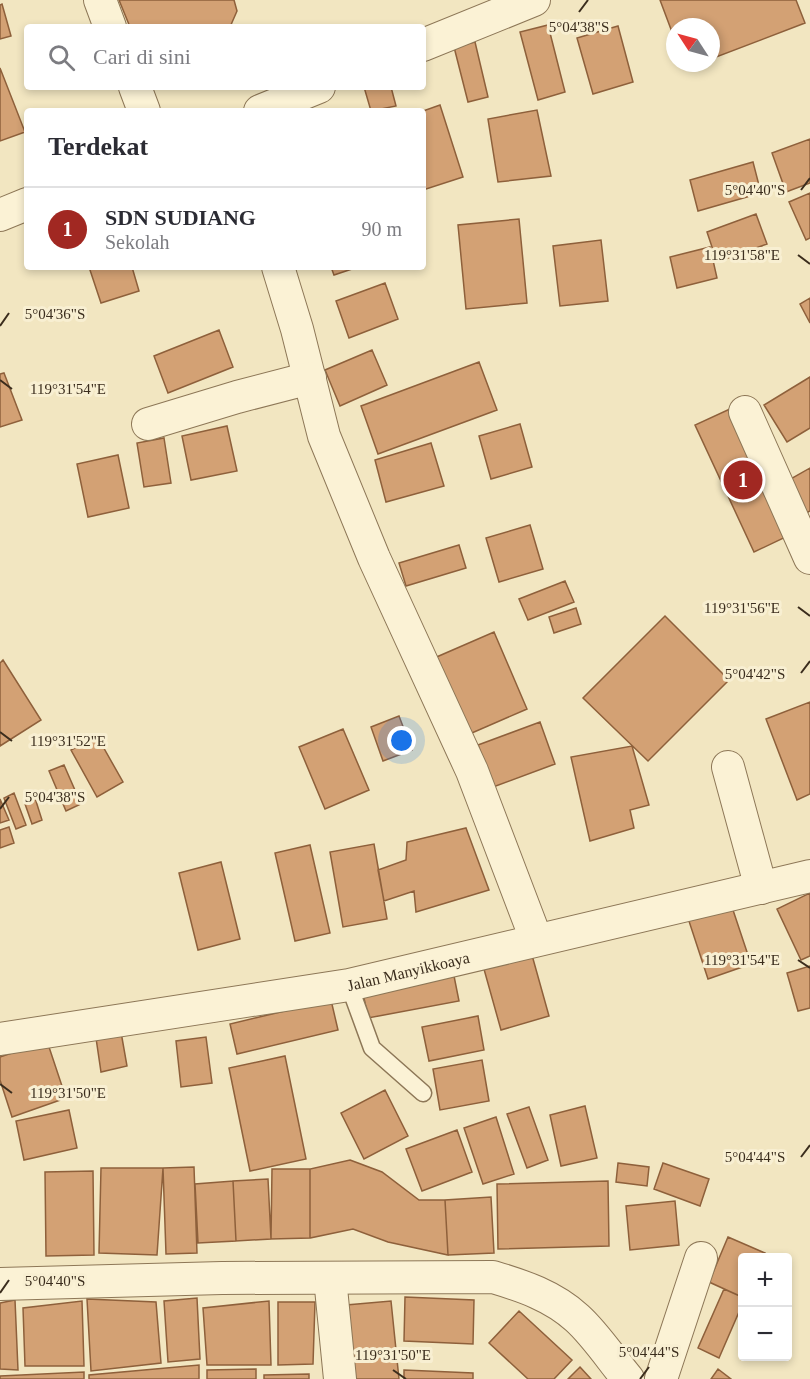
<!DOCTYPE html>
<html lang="id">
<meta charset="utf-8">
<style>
:root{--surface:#fff;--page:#f2f2f3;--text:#2b2b33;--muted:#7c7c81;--line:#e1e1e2;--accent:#a12822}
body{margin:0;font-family:"Times New Roman",serif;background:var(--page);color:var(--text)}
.controls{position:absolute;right:18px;bottom:18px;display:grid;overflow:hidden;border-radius:6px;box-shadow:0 3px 9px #0003}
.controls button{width:54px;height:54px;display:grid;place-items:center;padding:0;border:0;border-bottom:2px solid var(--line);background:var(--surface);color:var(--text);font:30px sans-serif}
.compass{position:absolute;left:666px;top:18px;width:54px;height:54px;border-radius:50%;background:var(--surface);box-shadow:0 3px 9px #0003;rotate:306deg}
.you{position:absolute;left:402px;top:741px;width:21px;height:21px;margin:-15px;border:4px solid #fff;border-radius:50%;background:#1a73e8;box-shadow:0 0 0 9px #1a73e833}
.badge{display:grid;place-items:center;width:39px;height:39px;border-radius:50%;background:var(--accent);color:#fff;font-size:20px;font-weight:700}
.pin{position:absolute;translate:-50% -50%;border:3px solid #fff;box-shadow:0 2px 6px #0006}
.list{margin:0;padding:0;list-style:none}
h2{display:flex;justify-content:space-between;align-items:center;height:78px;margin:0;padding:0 24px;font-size:26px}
h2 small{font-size:20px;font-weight:400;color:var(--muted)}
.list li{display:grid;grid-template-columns:39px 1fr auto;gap:18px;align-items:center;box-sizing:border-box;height:84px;padding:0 24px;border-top:2px solid var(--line)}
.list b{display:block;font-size:22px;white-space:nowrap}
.list p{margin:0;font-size:20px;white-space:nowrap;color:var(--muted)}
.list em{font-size:20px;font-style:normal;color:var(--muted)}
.icon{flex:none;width:33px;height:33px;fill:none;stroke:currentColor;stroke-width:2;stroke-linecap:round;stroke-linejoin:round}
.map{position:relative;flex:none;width:810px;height:1379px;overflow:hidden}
.search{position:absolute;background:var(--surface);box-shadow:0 3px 9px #0003;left:24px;top:24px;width:402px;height:66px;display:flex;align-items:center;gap:15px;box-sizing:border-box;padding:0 21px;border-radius:6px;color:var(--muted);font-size:22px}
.panel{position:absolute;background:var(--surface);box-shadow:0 3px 9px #0003;left:24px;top:108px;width:402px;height:162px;border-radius:6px}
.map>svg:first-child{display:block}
.building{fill:#d3a174;stroke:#8e603b;stroke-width:1.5}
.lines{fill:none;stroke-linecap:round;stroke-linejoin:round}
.service-casing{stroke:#8d7757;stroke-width:19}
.minor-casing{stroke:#8d7757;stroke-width:34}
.service{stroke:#fbf2d5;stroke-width:16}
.minor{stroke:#fbf2d5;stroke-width:32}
.ticks{fill:none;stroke:#3b2d1d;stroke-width:2}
.labels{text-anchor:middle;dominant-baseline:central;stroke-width:6;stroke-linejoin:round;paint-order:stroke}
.street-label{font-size:16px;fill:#3b2d1d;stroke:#f8efd2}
.ticks-label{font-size:15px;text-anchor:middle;fill:#3b2d1d;stroke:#f8efd2;stroke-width:6;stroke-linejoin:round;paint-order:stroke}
</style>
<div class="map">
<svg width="810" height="1379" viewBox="0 0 810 1379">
<rect width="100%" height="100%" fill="#f2e6c1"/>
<path class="building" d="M 119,0 L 234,0 L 237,11 L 230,27 L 130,27 Z
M 660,0 L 796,0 L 805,23 L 711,59 L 711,27 L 675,27 L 675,40 Z
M 2,4 L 11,36 L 0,39 L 0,5 Z
M 548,25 L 565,92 L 538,100 L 520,32 Z
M 618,26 L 633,82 L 593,94 L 577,38 Z
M 475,42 L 488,97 L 468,102 L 454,47 Z
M 0,68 L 25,132 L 0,141 Z
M 364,87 L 391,87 L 396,106 L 371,111 Z
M 440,105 L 463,177 L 423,190 L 423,111 Z
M 537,110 L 551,176 L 498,182 L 488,119 Z
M 810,139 L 810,183 L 786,192 L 772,153 Z
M 753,162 L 761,193 L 698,211 L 690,180 Z
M 810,193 L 810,238 L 806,240 L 789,202 Z
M 756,214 L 767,244 L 717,262 L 707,232 Z
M 519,219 L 527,303 L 466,309 L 458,225 Z
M 601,240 L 608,301 L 560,306 L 553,246 Z
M 710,247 L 717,278 L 677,288 L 670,257 Z
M 89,267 L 132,267 L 139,291 L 101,303 Z
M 331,267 L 358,267 L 334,275 Z
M 385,283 L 398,319 L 349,338 L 336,301 Z
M 810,298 L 810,323 L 800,304 Z
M 219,330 L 233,367 L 168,393 L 154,356 Z
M 372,350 L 387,385 L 340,406 L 325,370 Z
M 479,362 L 497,410 L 378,454 L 361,406 Z
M 4,373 L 22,420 L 0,427 L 0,374 Z
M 810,377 L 810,428 L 787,442 L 764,405 Z
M 732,408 L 790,535 L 754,552 L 695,425 Z
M 520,424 L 532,467 L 491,479 L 479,436 Z
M 227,426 L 237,471 L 191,480 L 182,436 Z
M 164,438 L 171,483 L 144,487 L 137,443 Z
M 431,443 L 444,486 L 386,502 L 375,460 Z
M 118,455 L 129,508 L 88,517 L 77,464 Z
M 810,468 L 810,511 L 805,514 L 787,481 Z
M 530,525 L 543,569 L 499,582 L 486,538 Z
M 459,545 L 466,568 L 406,586 L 399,563 Z
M 565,581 L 574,602 L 528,620 L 519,599 Z
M 576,608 L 581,624 L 554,633 L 549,617 Z
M 665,616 L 729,680 L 648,761 L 583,698 Z
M 494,632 L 527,709 L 465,736 L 432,659 Z
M 3,660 L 41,720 L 0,746 L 0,663 Z
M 810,702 L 810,794 L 797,800 L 766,719 Z
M 399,716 L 412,750 L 383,761 L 371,727 Z
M 540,722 L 555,764 L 493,787 L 478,745 Z
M 343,729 L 369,790 L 325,809 L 299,747 Z
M 97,736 L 123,782 L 97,797 L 71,750 Z
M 632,746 L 649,805 L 630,810 L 634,828 L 590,841 L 571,757 Z
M 64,765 L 81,804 L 66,811 L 49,771 Z
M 14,793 L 26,825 L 16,829 L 4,798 Z
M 35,798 L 42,820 L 32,824 L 24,801 Z
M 0,799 L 9,820 L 0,823 Z
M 9,827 L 14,843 L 0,848 L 0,830 Z
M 466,828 L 489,890 L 416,912 L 414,891 L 384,901 L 378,870 L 406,860 L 407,842 Z
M 374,844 L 387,919 L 343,927 L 330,852 Z
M 310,845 L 330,933 L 295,941 L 275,853 Z
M 221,862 L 240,939 L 198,950 L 179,873 Z
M 810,893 L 810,956 L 801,960 L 777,909 Z
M 729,898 L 751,964 L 708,979 L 686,912 Z
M 530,948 L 549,1016 L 501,1030 L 482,962 Z
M 810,966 L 810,1008 L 798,1011 L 787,973 Z
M 453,971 L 459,1001 L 368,1018 L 362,988 Z
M 331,1000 L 338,1030 L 237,1054 L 230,1024 Z
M 478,1016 L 484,1050 L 429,1061 L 422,1027 Z
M 121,1032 L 127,1066 L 101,1072 L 96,1038 Z
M 206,1037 L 212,1083 L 181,1087 L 176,1041 Z
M 47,1041 L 66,1098 L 12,1117 L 0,1080 L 0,1057 Z
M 285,1056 L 306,1159 L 250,1171 L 229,1068 Z
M 482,1060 L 489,1101 L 440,1110 L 433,1069 Z
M 385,1090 L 408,1136 L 364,1159 L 341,1113 Z
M 585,1106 L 597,1158 L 561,1166 L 550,1115 Z
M 529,1107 L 548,1160 L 527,1168 L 507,1114 Z
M 69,1110 L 77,1148 L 24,1160 L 16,1121 Z
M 496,1117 L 514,1174 L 483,1184 L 464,1128 Z
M 457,1130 L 472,1172 L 422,1191 L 406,1149 Z
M 350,1160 L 382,1172 L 419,1200 L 445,1200 L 448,1255 L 388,1242 L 353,1229 L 310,1238 L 310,1169 Z
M 618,1163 L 649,1167 L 647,1186 L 616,1182 Z
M 663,1163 L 709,1179 L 700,1206 L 654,1189 Z
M 194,1167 L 197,1253 L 166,1254 L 163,1168 Z
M 101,1168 L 163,1168 L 157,1255 L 99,1253 Z
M 272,1169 L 310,1169 L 310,1238 L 271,1239 Z
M 93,1171 L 94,1255 L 46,1256 L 45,1172 Z
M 268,1179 L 271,1239 L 236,1241 L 233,1181 Z
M 233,1181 L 236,1241 L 198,1243 L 195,1184 Z
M 608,1181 L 609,1246 L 498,1249 L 497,1184 Z
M 491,1197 L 494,1253 L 448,1255 L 445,1200 Z
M 675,1201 L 679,1245 L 630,1250 L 626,1206 Z
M 728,1237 L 765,1253 L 763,1258 L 742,1258 L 742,1297 L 709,1282 Z
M 724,1289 L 742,1297 L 742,1305 L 719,1358 L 698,1348 Z
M 405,1297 L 474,1300 L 473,1344 L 404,1341 Z
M 197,1298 L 200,1359 L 168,1362 L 164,1301 Z
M 87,1299 L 156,1302 L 161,1363 L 91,1371 Z
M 15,1300 L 18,1370 L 0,1369 L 0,1303 Z
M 82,1301 L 84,1366 L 25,1366 L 23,1308 Z
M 269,1301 L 271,1365 L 207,1365 L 203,1308 Z
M 391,1301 L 399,1379 L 342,1379 L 335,1306 Z
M 278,1302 L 315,1302 L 313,1364 L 278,1365 Z
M 519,1311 L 572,1360 L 554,1379 L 528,1379 L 489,1343 Z
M 199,1365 L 199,1379 L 89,1379 L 89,1375 Z
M 580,1367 L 591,1379 L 568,1379 Z
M 256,1369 L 256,1379 L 207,1379 L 207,1370 Z
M 718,1369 L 731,1379 L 711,1379 Z
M 404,1370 L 473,1373 L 473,1379 L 404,1379 Z
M 84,1372 L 84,1379 L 0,1379 L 0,1376 Z
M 309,1374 L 309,1379 L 264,1379 L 264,1375 Z"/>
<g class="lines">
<defs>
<path id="service" d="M 349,985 L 372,1048 L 423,1093"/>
<g id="minor">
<path d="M 100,0 L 110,27"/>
<path d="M 423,45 L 534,0"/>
<path d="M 135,87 L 144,111"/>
<path d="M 260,111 L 319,87"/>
<path d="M 0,215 L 27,204"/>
<path d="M 278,267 L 297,329 L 324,436 L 374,558 L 472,771 L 536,939"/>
<path d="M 745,412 L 810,558"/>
<path d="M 148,424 L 237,397 L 310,378"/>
<path d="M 728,767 L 761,888"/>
<path id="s1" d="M 0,1039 L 349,985 L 810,876"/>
<path d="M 330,1278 L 340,1379"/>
<path d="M 0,1284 L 222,1278 L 493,1277 C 523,1286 553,1296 577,1318 C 595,1334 612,1360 628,1379"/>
<path d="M 661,1379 L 701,1258"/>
</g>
</defs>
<use href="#service" class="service-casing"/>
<use href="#minor" class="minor-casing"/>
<use href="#service" class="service"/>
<use href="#minor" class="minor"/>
</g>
<path class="ticks" d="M 579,12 L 588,0M 801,190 L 810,178M 798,255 L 810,264M 0,326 L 9,313M 0,380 L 12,389M 798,607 L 810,616M 801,673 L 810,661M 0,732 L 12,741M 0,809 L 9,797M 798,960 L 810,968M 0,1084 L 12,1093M 801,1157 L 810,1145M 0,1293 L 9,1280M 393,1370 L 406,1379M 640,1379 L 649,1367"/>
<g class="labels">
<g class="street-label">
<text stroke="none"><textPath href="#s1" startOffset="414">Jalan Manyikkoaya</textPath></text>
</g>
</g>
<g class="ticks-label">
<text x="579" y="32">5°04'38"S</text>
<text x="755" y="195">5°04'40"S</text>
<text x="742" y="260">119°31'58"E</text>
<text x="55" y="319">5°04'36"S</text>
<text x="68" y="394">119°31'54"E</text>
<text x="742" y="613">119°31'56"E</text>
<text x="755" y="679">5°04'42"S</text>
<text x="68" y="746">119°31'52"E</text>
<text x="55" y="802">5°04'38"S</text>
<text x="742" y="965">119°31'54"E</text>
<text x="68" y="1098">119°31'50"E</text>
<text x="755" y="1162">5°04'44"S</text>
<text x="55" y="1286">5°04'40"S</text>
<text x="649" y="1357">5°04'44"S</text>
<text x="393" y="1360">119°31'50"E</text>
</g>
</svg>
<div class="controls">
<button>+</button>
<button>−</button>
</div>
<svg class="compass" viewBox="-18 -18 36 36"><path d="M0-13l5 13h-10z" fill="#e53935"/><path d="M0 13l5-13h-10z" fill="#7c7c81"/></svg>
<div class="you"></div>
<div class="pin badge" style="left:743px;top:480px">1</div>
<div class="search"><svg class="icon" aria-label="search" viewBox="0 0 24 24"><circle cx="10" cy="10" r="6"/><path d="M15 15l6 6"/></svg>Cari di sini</div>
<section class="panel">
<h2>Terdekat<small></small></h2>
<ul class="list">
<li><span class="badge">1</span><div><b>SDN SUDIANG</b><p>Sekolah</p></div><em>90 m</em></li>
</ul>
</section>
</div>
